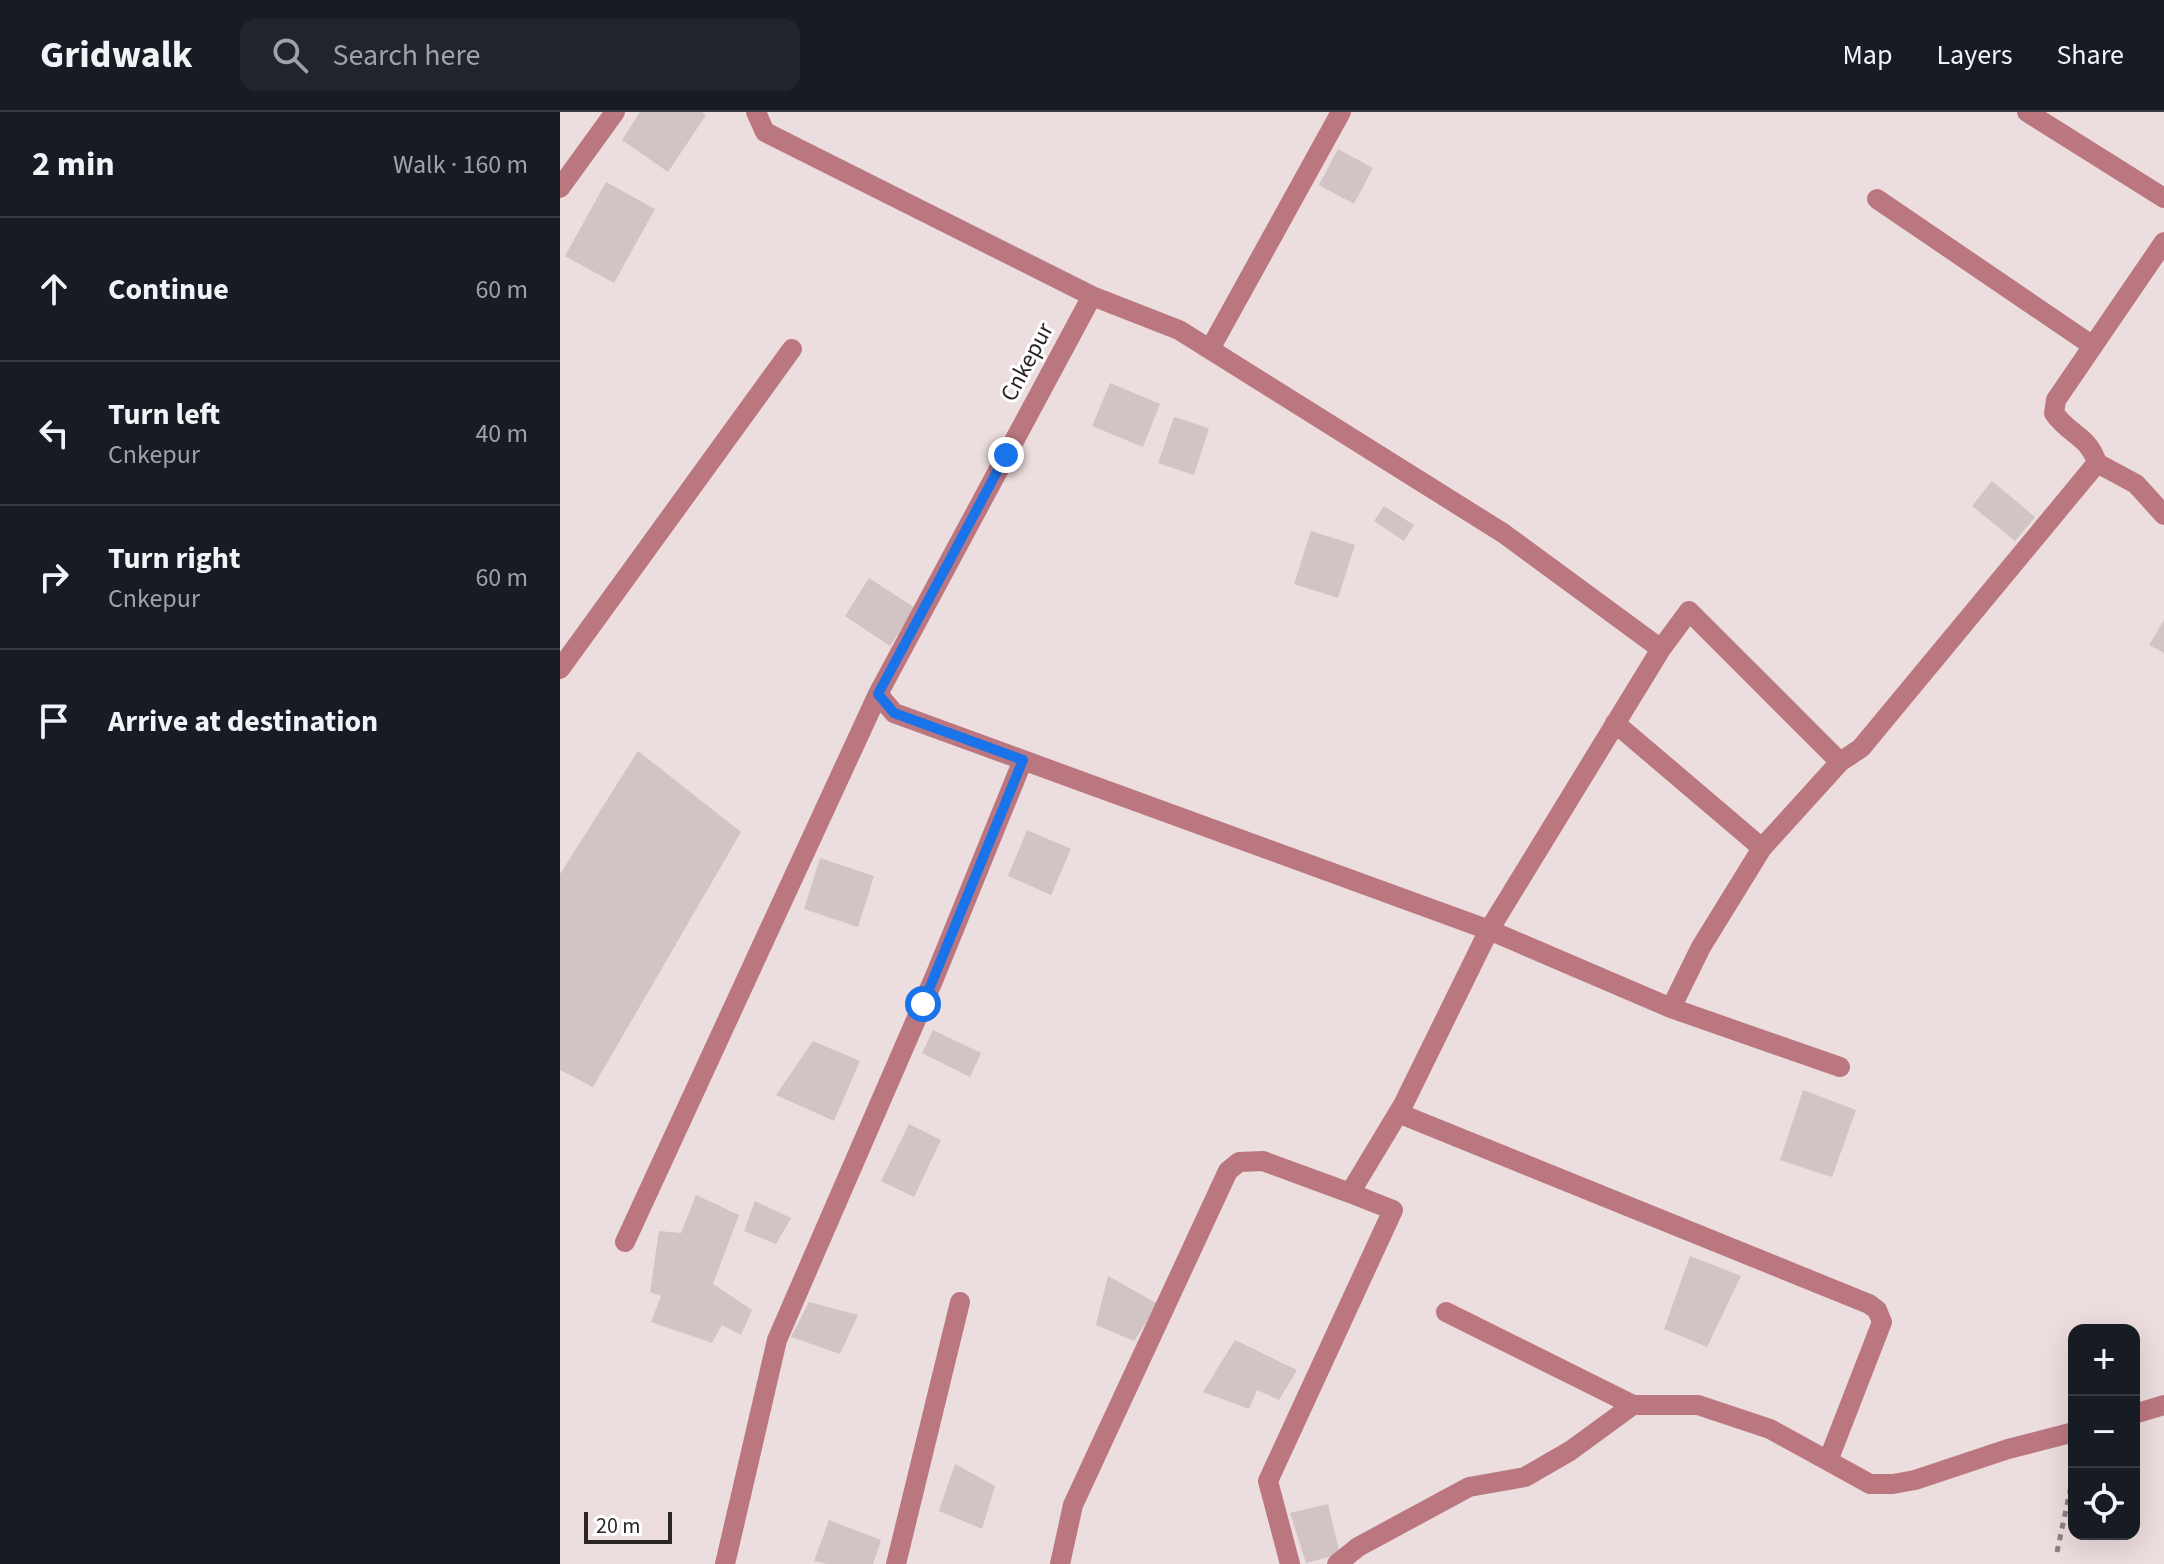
<!DOCTYPE html>
<meta charset="utf-8">
<style>
:root{--surface:#171b24;--page:#20242c;--text:#f1f3f6;--muted:#9ea1a6;--line:#363941}
body{margin:0;font-family:"Source Sans 3",sans-serif;background:var(--page);color:var(--text)}
.controls{position:absolute;right:24px;bottom:24px;display:grid;overflow:hidden;border-radius:16px;box-shadow:0 8px 32px #0002}
.controls button{width:72px;height:72px;display:grid;place-items:center;padding:0;border:0;border-bottom:2px solid var(--line);background:var(--surface);color:var(--text);font:40px sans-serif}
.scale{position:absolute;left:24px;bottom:20px;width:88px;box-sizing:border-box;padding-left:8px;border:4px solid #2b2526;border-top:0;font-size:22px;line-height:28px;white-space:nowrap;color:#2b2526;-webkit-text-stroke:6px #fff;paint-order:stroke}
.stop{position:absolute;width:24px;height:24px;margin:-18px;border:6px solid #1a73e8;border-radius:50%;background:#fff}
.stop.end{background:#1a73e8;border-color:#fff;box-shadow:0 2px 8px #0008}
.list{margin:0;padding:0;list-style:none}
h2{display:flex;justify-content:space-between;align-items:center;height:104px;margin:0;padding:0 32px;font-size:34px}
h2 small{font-size:26px;font-weight:400;color:var(--muted)}
.list li{display:grid;grid-template-columns:52px 1fr auto;gap:24px;align-items:center;box-sizing:border-box;height:144px;padding:0 32px;border-top:2px solid var(--line)}
.list b{display:block;font-size:30px;white-space:nowrap}
.list p{margin:0;font-size:26px;white-space:nowrap;color:var(--muted)}
.list em{font-size:26px;font-style:normal;color:var(--muted)}
.icon{flex:none;width:44px;height:44px;fill:none;stroke:currentColor;stroke-width:2;stroke-linecap:round;stroke-linejoin:round}
.map{position:relative;flex:none;width:1604px;height:1452px;overflow:hidden}
header{display:flex;align-items:center;gap:48px;box-sizing:border-box;height:112px;padding:0 40px;background:var(--surface);border-bottom:2px solid var(--line)}
header strong{font-size:38px}
nav{display:flex;gap:44px;margin-inline-start:auto;font-size:28px}
.search{width:560px;height:72px;background:var(--page);display:flex;align-items:center;gap:20px;box-sizing:border-box;padding:0 28px;border-radius:16px;color:var(--muted);font-size:30px}
main{display:flex}
aside{flex:1;background:var(--surface)}
.map>svg:first-child{display:block}
.building{fill:#d2c3c5}
.lines{fill:none;stroke-linecap:round;stroke-linejoin:round}
.path{stroke:#8b8081;stroke-width:5;stroke-dasharray:6 6;stroke-linecap:butt}
.minor{stroke:#bb7780;stroke-width:20}
.route{stroke:#1a73e8;stroke-width:10}
.labels{text-anchor:middle;dominant-baseline:central;stroke-width:6;stroke-linejoin:round;paint-order:stroke}
.street-label{font-size:24px;fill:#2b2526;stroke:#fff}
</style>
<header>
<strong>Gridwalk</strong>
<div class="search"><svg class="icon" aria-label="search" viewBox="0 0 24 24"><circle cx="10" cy="10" r="6"/><path d="M15 15l6 6"/></svg>Search here</div>
<nav><a>Map</a><a>Layers</a><a>Share</a></nav>
</header>
<main>
<aside>
<h2>2 min<small>Walk · 160 m</small></h2>
<ul class="list">
<li><svg class="icon" aria-label="ahead" viewBox="0 0 24 24"><path d="M12 20V5M6 11l6-6 6 6"/></svg><div><b>Continue</b></div><em>60 m</em></li>
<li><svg class="icon" aria-label="left" viewBox="0 0 24 24"><path d="M17 20v-9H6M10 6l-5 5 5 5"/></svg><div><b>Turn left</b><p>Cnkepur</p></div><em>40 m</em></li>
<li><svg class="icon" aria-label="right" viewBox="0 0 24 24"><path d="M7 20v-9h11M14 6l5 5-5 5"/></svg><div><b>Turn right</b><p>Cnkepur</p></div><em>60 m</em></li>
<li><svg class="icon" aria-label="arrive" viewBox="0 0 24 24"><path d="M6 21V4h12l-3 4 3 4H6"/></svg><div><b>Arrive at destination</b></div></li>
</ul>
</aside>
<div class="map">
<svg width="1604" height="1452" viewBox="0 0 1604 1452">
<rect width="100%" height="100%" fill="#ecddde"/>
<path class="building" d="M 80,0 L 142,0 L 146,3 L 108,60 L 62,28 Z
M 778,37 L 813,56 L 794,92 L 759,73 Z
M 46,70 L 95,97 L 54,171 L 5,144 Z
M 550,271 L 600,292 L 583,335 L 532,314 Z
M 614,305 L 649,316 L 634,363 L 598,351 Z
M 1432,369 L 1475,405 L 1455,429 L 1412,394 Z
M 824,394 L 854,413 L 844,429 L 814,409 Z
M 751,419 L 795,433 L 778,486 L 734,472 Z
M 309,466 L 355,496 L 330,534 L 285,504 Z
M 1604,508 L 1604,541 L 1589,533 Z
M 78,639 L 181,720 L 33,975 L 0,958 L 0,762 Z
M 467,718 L 511,737 L 491,783 L 448,764 Z
M 260,746 L 314,764 L 298,815 L 244,797 Z
M 373,918 L 421,941 L 410,965 L 362,941 Z
M 253,929 L 300,949 L 274,1009 L 216,983 Z
M 1243,978 L 1296,998 L 1272,1065 L 1220,1048 Z
M 349,1012 L 381,1028 L 354,1085 L 321,1069 Z
M 136,1083 L 179,1103 L 153,1172 L 192,1198 L 181,1223 L 162,1213 L 152,1231 L 91,1210 L 101,1184 L 90,1180 L 99,1119 L 121,1121 Z
M 195,1089 L 231,1106 L 216,1132 L 184,1119 Z
M 1130,1144 L 1181,1164 L 1147,1235 L 1104,1217 Z
M 548,1164 L 598,1192 L 574,1229 L 536,1213 Z
M 249,1190 L 298,1203 L 280,1242 L 231,1225 Z
M 675,1228 L 737,1258 L 719,1288 L 697,1278 L 689,1297 L 643,1280 Z
M 395,1352 L 435,1374 L 422,1417 L 379,1399 Z
M 768,1392 L 780,1442 L 746,1451 L 730,1401 Z
M 269,1408 L 321,1428 L 313,1452 L 267,1452 L 254,1449 Z"/>
<g class="lines">
<path class="path" d="M 1497,1440 L 1514,1360"/>
<path class="minor" d="M 196,0 L 205,20 L 532,184 L 619,218 L 943,421 L 1101,537 L 929,818 L 843,993 L 790,1081 L 703,1049 L 679,1050 L 668,1059 L 513,1393 L 500,1452
M 1467,0 L 1604,86
M 0,76 L 55,0
M 1317,87 L 1533,234
M 532,184 L 318,582 L 334,601 L 929,818 L 1111,896 L 1141,835 L 1202,736 L 1280,650 L 1301,636 L 1537,351 C 1528,323 1509,323 1494,301 L 1496,288 L 1604,130
M 650,237 L 781,0
M 1537,351 L 1576,372 L 1604,403
M 1101,537 L 1129,499 L 1280,650
M 0,557 L 232,237
M 1055,611 L 1202,736
M 1111,896 L 1280,955
M 838,1001 L 1309,1192 L 1317,1198 L 1322,1210 L 1268,1349
M 65,1130 L 318,582
M 886,1200 L 1073,1293
M 1574,1302 L 1604,1293
M 165,1452 L 217,1228 L 375,864 L 463,648
M 336,1452 L 400,1190
M 730,1452 L 708,1369 L 833,1098 L 790,1081
M 777,1452 L 798,1435 L 909,1375 L 965,1365 L 1010,1339 L 1073,1293 L 1138,1293 L 1210,1317 L 1310,1372 L 1333,1372 L 1355,1368 L 1448,1337 L 1514,1320"/>
</g>
<g class="lines">
<path class="route" d="M 363,892 L 463,648 L 334,601 L 318,582 L 446,343"/>
</g>
<g class="labels">
<g class="street-label">
<text transform="translate(467 250) rotate(-62)">Cnkepur</text>
</g>
</g>
</svg>
<div class="controls">
<button>+</button>
<button>−</button>
<button><svg class="icon" aria-label="locate" viewBox="0 0 24 24"><circle cx="12" cy="12" r="6"/><path d="M12 2v4M12 18v4M2 12h4M18 12h4"/></svg></button>
</div>
<div class="scale">20 m</div>
<div class="stop" style="left:363px;top:892px"></div>
<div class="stop end" style="left:446px;top:343px"></div>
</div>
</main>
